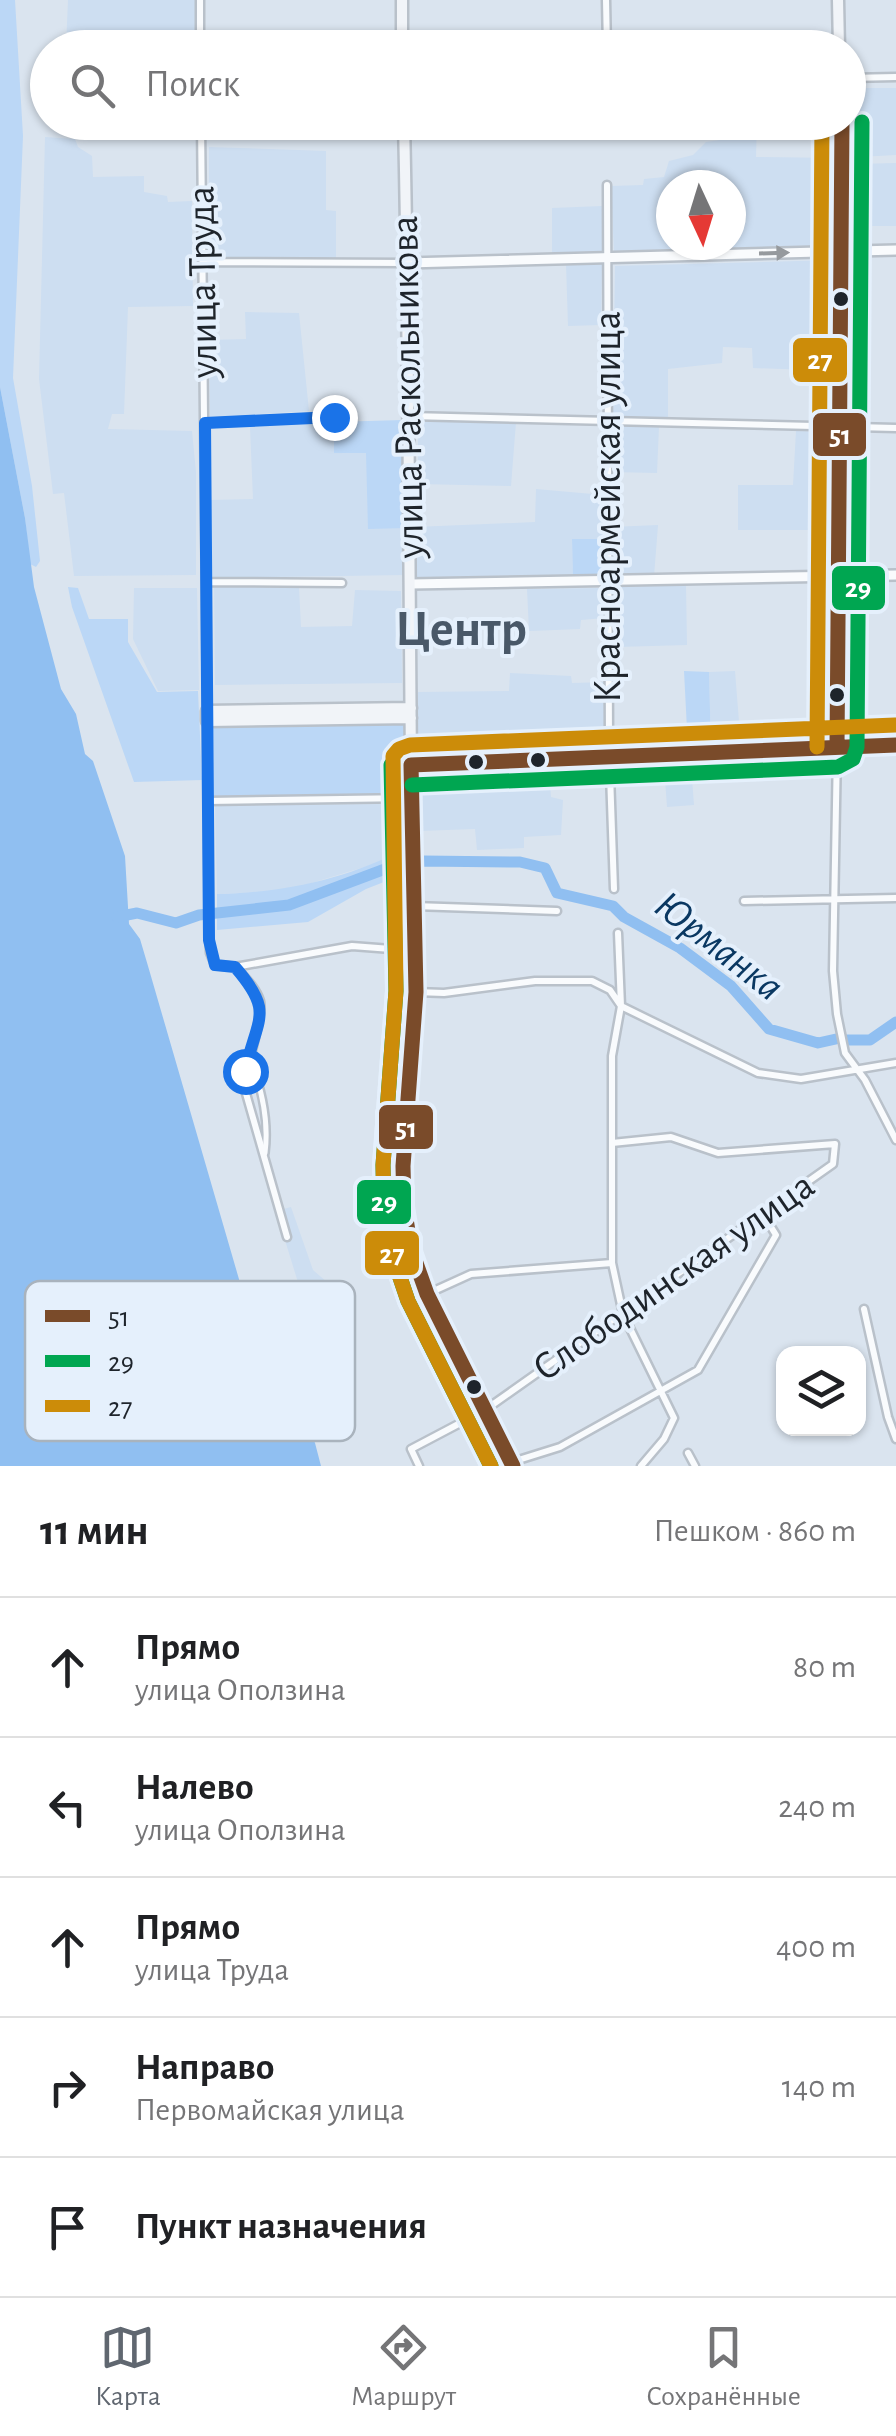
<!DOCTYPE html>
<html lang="ru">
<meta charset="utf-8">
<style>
:root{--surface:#fff;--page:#f2f2f2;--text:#202124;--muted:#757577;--line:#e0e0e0;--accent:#606770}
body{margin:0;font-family:"Alegreya Sans",sans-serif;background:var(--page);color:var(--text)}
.controls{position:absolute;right:30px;bottom:30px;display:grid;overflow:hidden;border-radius:20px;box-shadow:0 2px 8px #0004}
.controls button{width:90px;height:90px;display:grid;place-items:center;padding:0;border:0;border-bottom:2px solid var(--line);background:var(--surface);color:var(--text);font:50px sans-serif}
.compass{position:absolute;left:656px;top:170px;width:90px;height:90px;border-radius:50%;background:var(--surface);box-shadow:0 2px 8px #0004;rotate:176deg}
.stop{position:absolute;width:30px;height:30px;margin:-22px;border:8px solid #1a73e8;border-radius:50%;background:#fff}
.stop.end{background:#1a73e8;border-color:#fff;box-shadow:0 2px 10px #0008}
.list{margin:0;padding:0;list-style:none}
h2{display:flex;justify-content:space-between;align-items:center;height:130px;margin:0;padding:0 40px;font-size:42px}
h2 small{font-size:32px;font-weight:400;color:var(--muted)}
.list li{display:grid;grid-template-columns:65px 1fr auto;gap:30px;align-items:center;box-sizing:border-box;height:140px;padding:0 40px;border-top:2px solid var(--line)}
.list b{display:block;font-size:38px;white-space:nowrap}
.list p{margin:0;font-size:32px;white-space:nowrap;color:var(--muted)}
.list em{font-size:32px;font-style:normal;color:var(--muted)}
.icon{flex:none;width:55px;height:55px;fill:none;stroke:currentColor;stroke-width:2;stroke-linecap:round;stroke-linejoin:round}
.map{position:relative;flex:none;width:896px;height:1466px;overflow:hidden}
.search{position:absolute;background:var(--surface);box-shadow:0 2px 8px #0004;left:30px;right:30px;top:30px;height:110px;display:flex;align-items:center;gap:25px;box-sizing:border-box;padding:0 35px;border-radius:55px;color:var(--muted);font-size:38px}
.sheet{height:830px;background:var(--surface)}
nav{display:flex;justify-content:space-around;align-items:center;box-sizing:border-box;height:140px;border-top:2px solid var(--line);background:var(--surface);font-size:28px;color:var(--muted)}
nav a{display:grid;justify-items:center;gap:5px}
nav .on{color:var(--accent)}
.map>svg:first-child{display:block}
.built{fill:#cddef1;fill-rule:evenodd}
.green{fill:#bbd7f6}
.water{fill:#90bff1}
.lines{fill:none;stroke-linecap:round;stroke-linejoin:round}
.river{stroke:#90bff1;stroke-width:11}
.pedestrian-casing{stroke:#b9c1ca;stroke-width:10}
.minor-casing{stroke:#b9c1ca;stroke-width:11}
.tertiary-casing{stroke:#b9c1ca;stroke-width:14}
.secondary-casing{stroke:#b9c1ca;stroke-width:15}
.pedestrian{stroke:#f9fbfd;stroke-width:5}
.minor{stroke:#f9fbfd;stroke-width:6}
.tertiary{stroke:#f9fbfd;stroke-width:9}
.secondary{stroke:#f1f4f8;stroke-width:10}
.bus-1-casing{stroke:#e5f0fc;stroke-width:22}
.bus-2-casing{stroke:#e5f0fc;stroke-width:22}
.bus-3-casing{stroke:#e5f0fc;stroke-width:22}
.bus-1{stroke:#7a4b2a;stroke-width:15}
.bus-2{stroke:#00a651;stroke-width:15}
.bus-3{stroke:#cc8c09;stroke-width:15}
.oneway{fill:#969a9e}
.route{stroke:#1a73e8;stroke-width:12}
.bus-dot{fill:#1e242b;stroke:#e5f0fc;stroke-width:4}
.labels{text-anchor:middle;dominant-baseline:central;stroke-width:8;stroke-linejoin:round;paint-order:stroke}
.street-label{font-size:40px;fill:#1e242b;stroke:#e5f0fc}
.water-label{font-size:42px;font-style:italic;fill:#0a3862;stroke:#e5f0fc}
.district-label{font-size:50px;font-weight:bold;fill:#495868;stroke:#e5f0fc}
.key{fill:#e5f0fc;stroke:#a9b3bd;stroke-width:2.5}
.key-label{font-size:28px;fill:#1e242b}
.line-badge{stroke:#e5f0fc;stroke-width:4}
.badge-label{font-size:28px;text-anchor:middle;font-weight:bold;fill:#fff}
</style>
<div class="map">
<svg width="896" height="1466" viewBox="0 0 896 1466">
<rect width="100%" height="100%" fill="#dae4ef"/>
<path class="built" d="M 68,0 L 195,0 L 195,47 L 66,47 Z
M 858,88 L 896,88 L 896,155 L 859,157 Z
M 745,123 L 757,123 L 756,157 L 839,158 L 838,246 L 614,252 L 611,186 L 643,185 L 644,179 L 664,177 L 669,161 L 693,155 L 706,142 L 727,139 ZM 671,185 L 731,185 L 731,245 L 671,245 Z
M 45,137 L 75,139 L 78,147 L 92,156 L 93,177 L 144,176 L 144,192 L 167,196 L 168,202 L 192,201 L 193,306 L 128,307 L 124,414 L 112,414 L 108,429 L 192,431 L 196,472 L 196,575 L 74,576 L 64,493 L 53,494 L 39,379 Z
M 209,147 L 326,151 L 326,210 L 336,211 L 336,258 L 209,260 Z
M 896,163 L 896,226 L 856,226 L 856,164 Z
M 602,206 L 603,256 L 552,256 L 552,208 Z
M 837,260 L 837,371 L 753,368 L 752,348 L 723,347 L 722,363 L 668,369 L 668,419 L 613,417 L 615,266 Z
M 566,264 L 602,264 L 601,325 L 568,326 Z
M 245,312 L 299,313 L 309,411 L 210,417 L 209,340 L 246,339 Z
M 418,421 L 516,422 L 511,486 L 418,484 Z
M 334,422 L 334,453 L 366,453 L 406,528 L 407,575 L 212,578 L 210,500 L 253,499 L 250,427 Z
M 612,425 L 659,427 L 657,473 L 611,472 Z
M 796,431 L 836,432 L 835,530 L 738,530 L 738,485 L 793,485 Z
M 536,489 L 604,495 L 604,539 L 572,539 L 573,579 L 415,580 L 415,527 L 535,522 Z
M 658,525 L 654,576 L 613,576 L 611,527 Z
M 214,585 L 299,587 L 301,627 L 352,626 L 355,590 L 401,591 L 402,683 L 215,685 Z
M 686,585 L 687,645 L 617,647 L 615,586 Z
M 134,588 L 197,588 L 199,690 L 158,691 L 133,639 Z
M 604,588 L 605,618 L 581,620 L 580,629 L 529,631 L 527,589 Z
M 735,671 L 741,747 L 711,749 L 709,672 Z
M 510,673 L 571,676 L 572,683 L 606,682 L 606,753 L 418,757 L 418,692 L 509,691 Z
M 664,765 L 691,765 L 694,805 L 667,807 Z
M 549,770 L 551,797 L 563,800 L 561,835 L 524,837 L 524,848 L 477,850 L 475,829 L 419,831 L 418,774 Z
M 406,804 L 406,848 L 381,862 L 285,891 L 217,894 L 215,805 Z
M 291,1207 L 313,1270 L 335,1289 L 350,1345 L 347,1378 L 329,1383 L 276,1211 Z"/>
<path class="green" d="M 0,0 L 15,0 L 23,136 L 13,378 L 32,486 L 40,561 L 36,567 L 30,564 L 25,518 L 0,387 Z
M 403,420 L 406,528 L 368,529 L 366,453 L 334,453 L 334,422 Z
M 572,539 L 604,539 L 603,578 L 573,579 Z
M 68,587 L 78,588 L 89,619 L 128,619 L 128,642 L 157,692 L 198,691 L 202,780 L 134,782 L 72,607 Z
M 684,671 L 709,672 L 711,749 L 688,749 Z
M 407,721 L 407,794 L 214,797 L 213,724 Z
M 406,848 L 407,873 L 366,889 L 308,922 L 217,930 L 217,894 C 282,893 348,879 406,848 Z"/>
<path class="water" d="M 0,387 L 25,518 L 34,587 L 61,689 L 76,714 L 85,754 L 93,761 L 125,856 L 129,924 L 140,939 L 148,966 L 243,1293 L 245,1325 L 266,1375 L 299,1409 L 315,1443 L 321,1466 L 0,1466 Z"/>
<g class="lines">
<path class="river" d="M 117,917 L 137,913 L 176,923 L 199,915 L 289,905 L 385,869 L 423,861 L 520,862 L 545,868 L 557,893 L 613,906 L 624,917 L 680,948 L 731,986 L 769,1029 L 818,1043 L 836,1039
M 847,1040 L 870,1040 L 896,1022"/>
<defs>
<path id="pedestrian" d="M 251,1061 C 262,1090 269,1122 265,1153"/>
<path id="minor" d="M 200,0 L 200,48
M 606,0 L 607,48
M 848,78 L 896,77
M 201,122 L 207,711
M 607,185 L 609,745 L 614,889
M 203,262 L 407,263
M 410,416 L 896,428
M 205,423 L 334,417
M 206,582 L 342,583
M 207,721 L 209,935 L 210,953 L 215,965 L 235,967 L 352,946 L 417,951
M 837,749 L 833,971 L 837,1014 L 845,1053 L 865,1080 L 896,1140
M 208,801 L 412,798
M 744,901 L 896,898
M 414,906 L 557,911
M 618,933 L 621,1006 L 612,1056 L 612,1263 L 623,1314 L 674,1418 L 664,1439 L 641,1466
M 236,968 C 245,978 256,988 260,1001 C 264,1015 245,1067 245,1090 L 287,1237
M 416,992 L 444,993 L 535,981 L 592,981 L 610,990 L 621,1006 L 758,1073 L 801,1079 L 896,1063
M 427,1294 L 471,1274 L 612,1263
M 864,1309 L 888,1417 L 896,1439
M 688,1453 L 695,1466
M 512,1462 L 560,1447 L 698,1370 L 776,1235 L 763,1214
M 419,1466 L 411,1449 L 485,1410 L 833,1164 L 835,1144 L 718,1153 L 671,1137 L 612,1143"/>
<path id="tertiary" d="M 407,263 L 896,250
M 410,584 L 896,575"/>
<path id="secondary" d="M 402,0 L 402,48
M 838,0 L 839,48
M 404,122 C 409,337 409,551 411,765 C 412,828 416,891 417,954 C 417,1051 389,1151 411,1247 C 429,1325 480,1395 513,1466
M 411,718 L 207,721 L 207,711 L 411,708
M 837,747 L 842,122
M 411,765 L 896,745"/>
</defs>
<use href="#pedestrian" class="pedestrian-casing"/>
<use href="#minor" class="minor-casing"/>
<use href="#tertiary" class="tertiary-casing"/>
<use href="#secondary" class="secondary-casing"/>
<use href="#pedestrian" class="pedestrian"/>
<use href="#minor" class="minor"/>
<use href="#tertiary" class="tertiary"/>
<use href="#secondary" class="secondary"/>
<defs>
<path id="bus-1" d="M 837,747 L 842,122
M 411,765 L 416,992 L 403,1166 L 404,1207 L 411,1249 L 427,1294 L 513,1466
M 411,765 L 896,745"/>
<path id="bus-2" d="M 391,765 L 396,991 L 383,1165 L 384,1210 L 392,1254 L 408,1301 L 491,1466
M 412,785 L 838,767 L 853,759 L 857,747 L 862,122"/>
<path id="bus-3" d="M 817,747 L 822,122
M 491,1466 L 408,1301 L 392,1254 L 384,1210 L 383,1165 L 396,991 L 393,756 L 399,749 L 410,745 L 895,725"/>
</defs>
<use href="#bus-1" class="bus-1-casing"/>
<use href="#bus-2" class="bus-2-casing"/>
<use href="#bus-3" class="bus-3-casing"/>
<use href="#bus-1" class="bus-1"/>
<use href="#bus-2" class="bus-2"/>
<use href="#bus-3" class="bus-3"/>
</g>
<defs><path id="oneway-solid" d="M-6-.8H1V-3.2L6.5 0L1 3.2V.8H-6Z" transform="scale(2.5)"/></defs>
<use class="oneway" href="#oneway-solid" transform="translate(774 253) rotate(-2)"/>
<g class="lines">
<path class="route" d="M 245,1071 C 257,1017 275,1013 235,967 L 215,965 L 209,940 L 205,423 L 334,417"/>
</g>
<g class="bus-dot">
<circle cx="841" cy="299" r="9"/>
<circle cx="837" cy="695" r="9"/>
<circle cx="538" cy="760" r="9"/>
<circle cx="476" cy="762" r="9"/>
<circle cx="474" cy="1387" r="9"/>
</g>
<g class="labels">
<g class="street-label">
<text transform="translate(203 282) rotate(-91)">улица Труда</text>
<text transform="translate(408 387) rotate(-91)">улица Раскольникова</text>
<text transform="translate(608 507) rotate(-90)">Красноармейская улица</text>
<text transform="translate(674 1277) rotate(-35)">Слободинская улица</text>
</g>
<g class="water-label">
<text transform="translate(719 946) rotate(38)">Юрманка</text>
</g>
<g class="district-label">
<text x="461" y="630">Центр</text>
</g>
</g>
<rect x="25" y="1281" width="330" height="160" rx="15" class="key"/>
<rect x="45" y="1310" width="45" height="12" fill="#7a4b2a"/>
<rect x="45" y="1355" width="45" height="12" fill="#00a651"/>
<rect x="45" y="1400" width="45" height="12" fill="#cc8c09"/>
<g class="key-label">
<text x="108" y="1326">51</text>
<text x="108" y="1371">29</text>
<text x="108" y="1416">27</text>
</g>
<g class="line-badge">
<rect x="791" y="336" width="58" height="48" rx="10" fill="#cc8c09"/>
<rect x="811" y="411" width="57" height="47" rx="10" fill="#7a4b2a"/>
<rect x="830" y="564" width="57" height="48" rx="10" fill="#00a651"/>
<rect x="377" y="1103" width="58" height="48" rx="10" fill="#7a4b2a"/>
<rect x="355" y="1178" width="58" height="48" rx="10" fill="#00a651"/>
<rect x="363" y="1229" width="58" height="48" rx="10" fill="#cc8c09"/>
</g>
<g class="badge-label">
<text x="820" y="369">27</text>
<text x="840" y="444">51</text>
<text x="858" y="597">29</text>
<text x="406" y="1137">51</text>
<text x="384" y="1211">29</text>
<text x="392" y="1263">27</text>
</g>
</svg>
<div class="controls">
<button><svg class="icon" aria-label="layers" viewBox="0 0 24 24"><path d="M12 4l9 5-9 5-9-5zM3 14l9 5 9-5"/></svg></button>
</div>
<svg class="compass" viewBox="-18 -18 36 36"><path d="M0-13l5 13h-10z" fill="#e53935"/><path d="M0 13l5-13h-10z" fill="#757577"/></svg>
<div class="stop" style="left:245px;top:1071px"></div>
<div class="stop end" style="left:334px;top:417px"></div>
<div class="search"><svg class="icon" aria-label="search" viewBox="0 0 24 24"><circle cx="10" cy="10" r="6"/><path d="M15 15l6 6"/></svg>Поиск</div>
</div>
<section class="sheet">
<h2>11 мин<small>Пешком · 860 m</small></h2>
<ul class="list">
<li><svg class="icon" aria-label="ahead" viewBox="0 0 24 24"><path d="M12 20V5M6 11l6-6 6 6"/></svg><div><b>Прямо</b><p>улица Оползина</p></div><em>80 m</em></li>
<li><svg class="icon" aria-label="left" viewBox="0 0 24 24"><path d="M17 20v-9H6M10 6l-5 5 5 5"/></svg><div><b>Налево</b><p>улица Оползина</p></div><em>240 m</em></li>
<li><svg class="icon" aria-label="ahead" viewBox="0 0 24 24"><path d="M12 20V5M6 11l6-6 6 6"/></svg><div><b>Прямо</b><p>улица Труда</p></div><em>400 m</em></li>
<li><svg class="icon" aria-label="right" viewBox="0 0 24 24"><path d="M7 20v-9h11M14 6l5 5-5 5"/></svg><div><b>Направо</b><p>Первомайская улица</p></div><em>140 m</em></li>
<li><svg class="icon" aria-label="arrive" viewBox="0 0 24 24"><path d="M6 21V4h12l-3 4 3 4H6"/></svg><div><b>Пункт назначения</b></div></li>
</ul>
</section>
<nav>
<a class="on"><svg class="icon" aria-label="map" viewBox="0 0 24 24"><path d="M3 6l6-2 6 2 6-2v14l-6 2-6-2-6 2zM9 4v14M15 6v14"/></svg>Карта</a>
<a><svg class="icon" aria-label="directions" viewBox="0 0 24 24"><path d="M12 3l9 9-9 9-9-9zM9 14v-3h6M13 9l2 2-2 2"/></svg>Маршрут</a>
<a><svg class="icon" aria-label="saved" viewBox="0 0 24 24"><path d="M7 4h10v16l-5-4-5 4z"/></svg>Сохранённые</a>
</nav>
